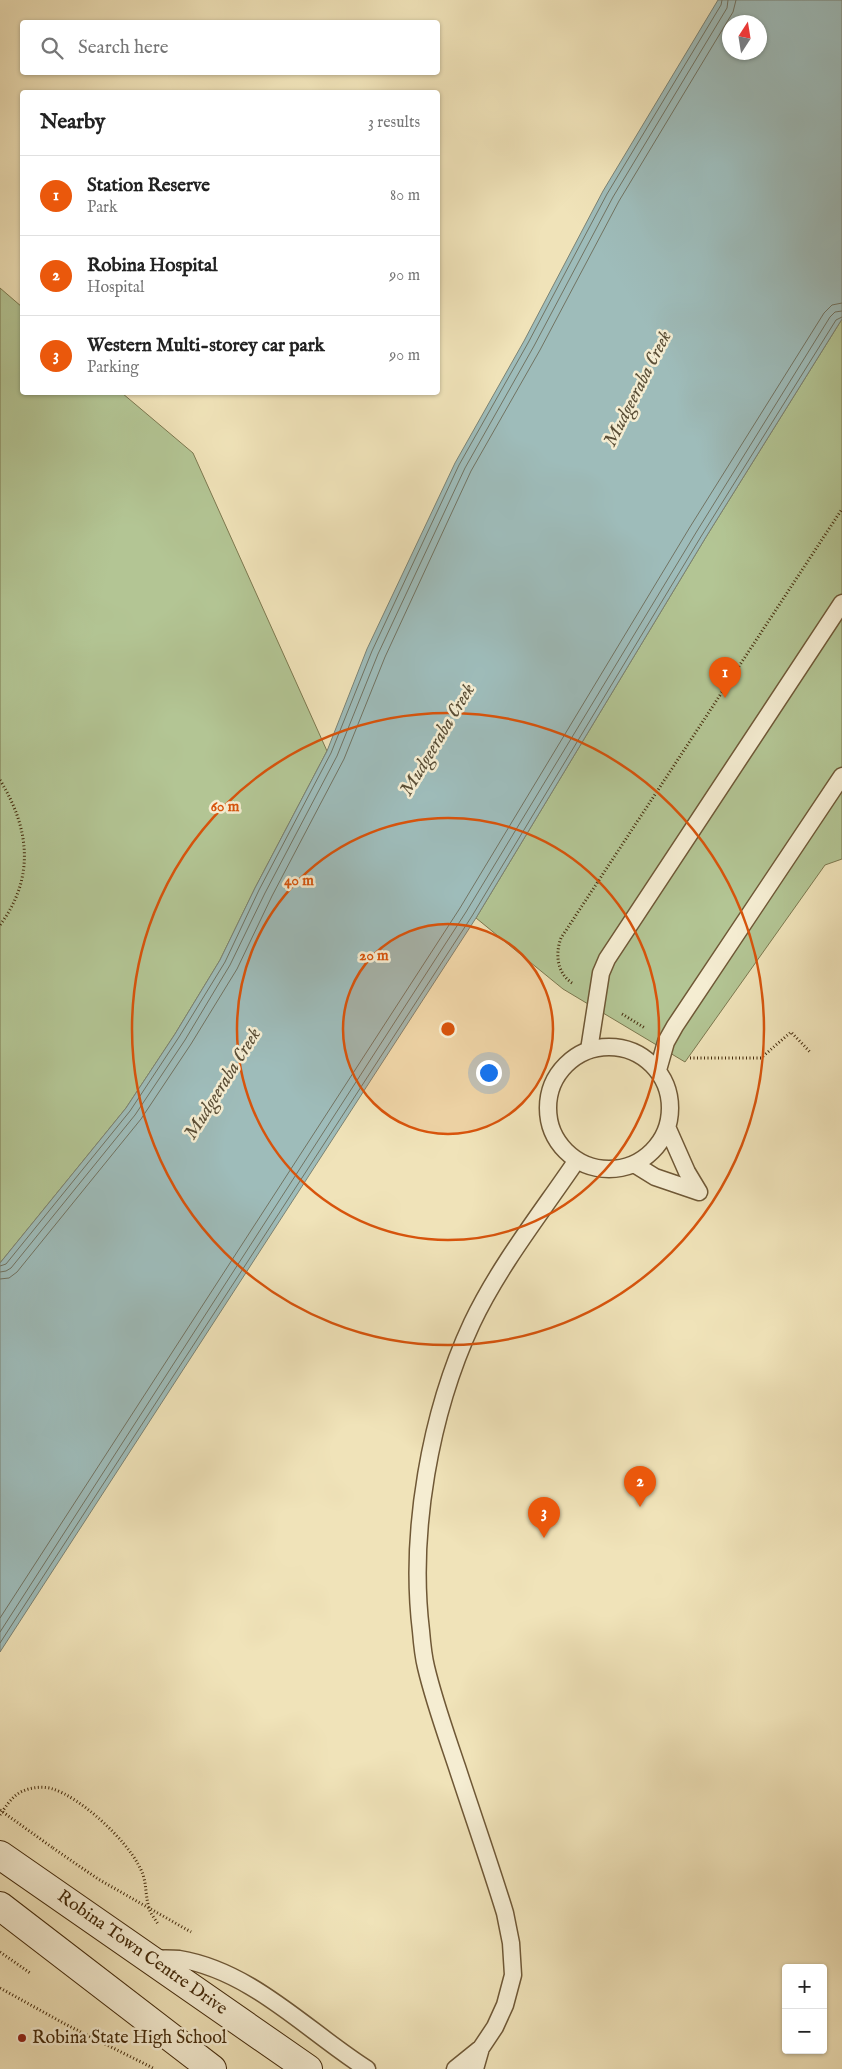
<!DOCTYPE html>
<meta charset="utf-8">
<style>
:root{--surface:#fff;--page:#f6f6f6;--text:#222;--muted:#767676;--line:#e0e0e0;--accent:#ea580c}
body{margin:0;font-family:"IM FELL English",serif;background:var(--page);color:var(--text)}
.controls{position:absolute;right:15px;bottom:15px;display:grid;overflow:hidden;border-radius:5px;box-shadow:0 1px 4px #0004}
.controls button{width:45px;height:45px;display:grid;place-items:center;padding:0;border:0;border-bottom:1px solid var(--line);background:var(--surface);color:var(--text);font:25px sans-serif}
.compass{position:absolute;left:722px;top:15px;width:45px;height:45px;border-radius:50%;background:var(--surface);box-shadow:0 1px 4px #0004;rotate:12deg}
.you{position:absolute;left:488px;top:1072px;width:18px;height:18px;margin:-12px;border:4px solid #fff;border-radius:50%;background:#1a73e8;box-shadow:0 0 0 8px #1a73e833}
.badge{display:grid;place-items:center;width:32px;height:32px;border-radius:50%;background:var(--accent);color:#fff;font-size:16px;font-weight:700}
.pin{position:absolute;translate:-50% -41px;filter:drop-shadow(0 1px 2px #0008)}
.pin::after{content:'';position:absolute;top:26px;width:18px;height:15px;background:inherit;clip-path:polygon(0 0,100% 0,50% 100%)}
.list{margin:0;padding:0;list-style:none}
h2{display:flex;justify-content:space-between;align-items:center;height:65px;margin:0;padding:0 20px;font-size:21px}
h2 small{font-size:16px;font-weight:400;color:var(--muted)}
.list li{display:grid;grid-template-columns:32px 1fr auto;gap:15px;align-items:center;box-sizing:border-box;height:80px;padding:0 20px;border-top:1px solid var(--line)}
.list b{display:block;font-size:19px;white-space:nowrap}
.list p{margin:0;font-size:16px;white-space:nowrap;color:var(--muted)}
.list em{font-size:16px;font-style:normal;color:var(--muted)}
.icon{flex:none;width:28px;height:28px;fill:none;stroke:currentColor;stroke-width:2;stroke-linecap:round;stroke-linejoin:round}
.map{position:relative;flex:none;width:842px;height:2069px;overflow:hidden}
.search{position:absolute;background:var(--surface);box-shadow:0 1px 4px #0004;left:20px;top:20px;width:420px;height:55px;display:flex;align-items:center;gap:12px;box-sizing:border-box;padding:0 18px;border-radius:5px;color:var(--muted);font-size:19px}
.panel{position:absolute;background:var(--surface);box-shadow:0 1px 4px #0004;left:20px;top:90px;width:420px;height:305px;border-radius:5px}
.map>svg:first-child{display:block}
.green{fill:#b3c594;stroke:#7c784f}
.water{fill:#9ebcba;stroke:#7a8274;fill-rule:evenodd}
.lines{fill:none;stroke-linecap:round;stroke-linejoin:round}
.shore{stroke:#717362;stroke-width:1}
.service-casing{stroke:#6f5836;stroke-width:19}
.secondary-casing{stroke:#442a0a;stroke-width:30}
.path{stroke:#442a0a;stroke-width:3;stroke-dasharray:1 2.5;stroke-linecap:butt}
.service{stroke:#f5edd2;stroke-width:16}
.secondary{stroke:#f5edd2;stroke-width:28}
.path-bridge{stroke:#442a0a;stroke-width:3;stroke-dasharray:1 2.5;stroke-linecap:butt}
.ring{fill:none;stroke:#d8540c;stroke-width:2.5}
.poi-dot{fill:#8f2418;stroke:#f5edd2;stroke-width:2}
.labels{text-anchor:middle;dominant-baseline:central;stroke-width:5;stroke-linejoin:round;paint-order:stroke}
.street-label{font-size:18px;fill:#442a0a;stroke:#f5edd2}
.poi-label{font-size:18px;fill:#442a0a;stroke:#f5edd2;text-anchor:start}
.water-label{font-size:19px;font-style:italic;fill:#5a4e36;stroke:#f5edd2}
.centre{fill:#d8540c;stroke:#f5edd2;stroke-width:2.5}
.ring-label{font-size:15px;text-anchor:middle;font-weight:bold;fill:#d8540c;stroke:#f5edd2;stroke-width:5;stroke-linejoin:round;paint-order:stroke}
</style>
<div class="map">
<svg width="842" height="2069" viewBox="0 0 842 2069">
<rect width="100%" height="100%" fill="#f0e3b9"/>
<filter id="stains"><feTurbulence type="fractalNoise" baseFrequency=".004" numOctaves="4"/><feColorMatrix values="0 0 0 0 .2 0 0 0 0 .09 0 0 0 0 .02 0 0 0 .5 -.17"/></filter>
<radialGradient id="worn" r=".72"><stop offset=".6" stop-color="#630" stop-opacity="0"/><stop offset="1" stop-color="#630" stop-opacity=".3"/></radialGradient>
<path class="green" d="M 0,288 L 22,307 L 22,392 L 122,393 L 193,453 L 327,751 L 255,888 L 220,960 L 175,1034 L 126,1108 L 0,1263 Z
M 842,319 L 842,859 L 825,865 L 685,1062 L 563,989 L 476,918 L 706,537 Z"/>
<path class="water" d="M 718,0 L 842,0 L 842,319 L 706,537 L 476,918 L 0,1652 L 0,1263 L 126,1108 L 175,1034 L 220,960 L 255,888 L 327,751 L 367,649 L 455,463 L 524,341 L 603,191 ZM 730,22 L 760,22 L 760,52 L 730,52 Z"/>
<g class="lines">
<path class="shore" d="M 0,1266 L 6,1264 L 130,1111 L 179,1037 L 225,962 L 259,890 L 331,753 L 372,651 L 459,465 L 528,343 L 607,194 L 721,5 L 722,0
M 0,1272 L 6,1271 L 11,1268 L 135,1115 L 185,1040 L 230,965 L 265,893 L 337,756 L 378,654 L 465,468 L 534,346 L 613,197 L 727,8 L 728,0
M 0,1279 L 9,1278 L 17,1272 L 141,1119 L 191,1044 L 237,969 L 272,896 L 344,759 L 385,657 L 471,471 L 540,350 L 619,201 L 733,12 L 736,0
M 0,1618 L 460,908 L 690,527 L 824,313 L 832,305 L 842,303
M 0,1632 L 466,912 L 697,531 L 830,317 L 835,312 L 842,311
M 0,1643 L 472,916 L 702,535 L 836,320 L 842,317"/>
<defs>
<path id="service" d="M548 1108a61 61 0 1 1 122 0a61 61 0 1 1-122 0Z
M 589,1050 L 601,973 L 607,959 L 842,603
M 658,1070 L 666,1042 L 675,1026 L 842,776
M 668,1129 L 687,1172 L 699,1192
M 634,1164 L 655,1177 L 699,1192
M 152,1958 C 161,1959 171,1958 179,1959 C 252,1971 307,2031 367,2069
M 455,2069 L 481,2048
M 475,2069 L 481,2048 L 495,2027 L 505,2005 L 513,1975 L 511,1943 L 505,1913 C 490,1864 473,1816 457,1767 C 446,1734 434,1701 426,1667 C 423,1655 422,1643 421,1631 C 409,1533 430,1413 472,1323 C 499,1266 541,1213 577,1160"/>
<path id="secondary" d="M 0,1855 L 308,2069
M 0,1906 L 212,2069"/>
</defs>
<use href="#service" class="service-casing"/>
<use href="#secondary" class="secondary-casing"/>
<path class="path" d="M 0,780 C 30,829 35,878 0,925
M 572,983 C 557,973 555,954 561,938 L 842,509
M 622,1014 L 645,1028
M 690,1058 L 761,1058 L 791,1032 L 811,1053
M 0,1815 C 6,1806 13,1795 23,1791 C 32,1787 44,1786 53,1789 C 81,1798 124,1838 138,1864 C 148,1881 144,1890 149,1908 C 150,1913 155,1919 158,1924
M 53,1848 L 98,1879 L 191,1932
M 0,1952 L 30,1973
M 0,1988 L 65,2024 L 155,2069"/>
<use href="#service" class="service"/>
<use href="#secondary" class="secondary"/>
<path class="path-bridge" d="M 0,1810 L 53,1848"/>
</g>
<circle cx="448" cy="1029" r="105" fill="#d8540c" fill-opacity=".12"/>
<g class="ring">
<circle cx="448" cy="1029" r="105"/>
<circle cx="448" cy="1029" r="211"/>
<circle cx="448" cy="1029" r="316"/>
</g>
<circle class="poi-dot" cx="22" cy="2038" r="5"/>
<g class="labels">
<g class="street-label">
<text transform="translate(142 1953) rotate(35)">Robina Town Centre Drive</text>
</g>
<g class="poi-label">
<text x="32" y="2038">Robina State High School</text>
</g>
<g class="water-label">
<text transform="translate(638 389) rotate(-63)">Mudgeeraba Creek</text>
<text transform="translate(438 740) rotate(-59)">Mudgeeraba Creek</text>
<text transform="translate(223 1084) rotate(-58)">Mudgeeraba Creek</text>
</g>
</g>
<circle cx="448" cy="1029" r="8" class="centre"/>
<g class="ring-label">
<text x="225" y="811">60 m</text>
<text x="299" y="885">40 m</text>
<text x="374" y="960">20 m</text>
</g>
<rect width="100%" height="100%" filter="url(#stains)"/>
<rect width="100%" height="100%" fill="url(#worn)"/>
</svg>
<div class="controls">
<button>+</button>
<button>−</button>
</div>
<svg class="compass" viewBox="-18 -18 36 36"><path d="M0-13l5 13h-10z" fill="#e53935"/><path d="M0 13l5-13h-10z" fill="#767676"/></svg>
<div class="you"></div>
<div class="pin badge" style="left:725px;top:698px">1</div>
<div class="pin badge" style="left:640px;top:1507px">2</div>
<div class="pin badge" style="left:544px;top:1538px">3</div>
<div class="search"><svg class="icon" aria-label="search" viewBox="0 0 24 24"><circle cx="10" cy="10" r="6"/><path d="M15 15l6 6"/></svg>Search here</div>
<section class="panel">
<h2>Nearby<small>3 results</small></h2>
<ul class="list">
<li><span class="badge">1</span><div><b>Station Reserve</b><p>Park</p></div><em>80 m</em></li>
<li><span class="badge">2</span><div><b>Robina Hospital</b><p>Hospital</p></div><em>90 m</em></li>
<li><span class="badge">3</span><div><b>Western Multi-storey car park</b><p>Parking</p></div><em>90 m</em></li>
</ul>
</section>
</div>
